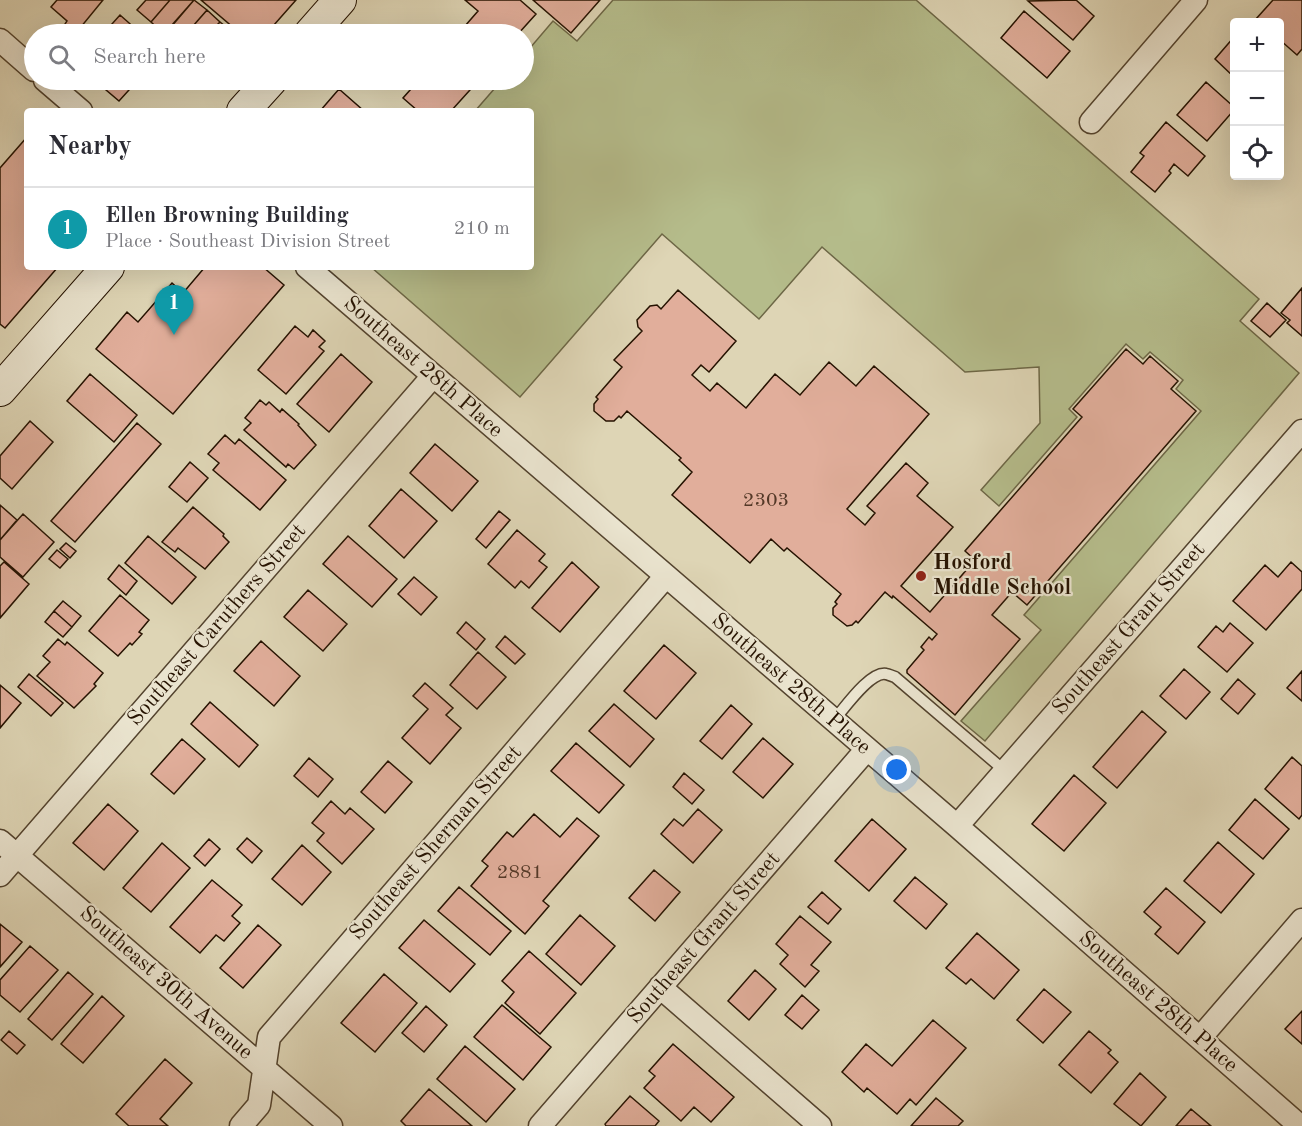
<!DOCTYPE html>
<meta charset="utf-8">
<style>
:root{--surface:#fff;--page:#f2f2f3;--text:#2b2b33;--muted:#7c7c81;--line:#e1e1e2;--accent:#d93025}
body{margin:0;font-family:"Old Standard TT",serif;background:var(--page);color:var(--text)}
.controls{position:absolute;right:18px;top:18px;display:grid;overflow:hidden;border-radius:6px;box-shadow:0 6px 24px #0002}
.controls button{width:54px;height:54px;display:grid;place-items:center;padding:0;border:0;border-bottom:2px solid var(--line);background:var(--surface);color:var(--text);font:30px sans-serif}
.you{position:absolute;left:897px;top:770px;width:21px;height:21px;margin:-15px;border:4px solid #fff;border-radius:50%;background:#1a73e8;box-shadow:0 0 0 9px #1a73e833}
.badge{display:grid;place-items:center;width:39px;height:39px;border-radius:50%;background:var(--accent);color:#fff;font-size:20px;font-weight:700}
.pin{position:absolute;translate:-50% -50px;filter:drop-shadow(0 2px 3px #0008)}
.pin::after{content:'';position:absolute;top:32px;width:21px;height:18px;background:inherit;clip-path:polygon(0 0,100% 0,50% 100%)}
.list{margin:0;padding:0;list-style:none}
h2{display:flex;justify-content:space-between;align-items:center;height:78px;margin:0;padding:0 24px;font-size:26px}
h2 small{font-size:20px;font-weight:400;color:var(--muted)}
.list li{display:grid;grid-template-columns:39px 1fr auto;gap:18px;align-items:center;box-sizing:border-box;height:84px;padding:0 24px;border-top:2px solid var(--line)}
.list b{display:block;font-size:22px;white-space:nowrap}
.list p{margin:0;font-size:20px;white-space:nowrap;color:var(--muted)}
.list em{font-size:20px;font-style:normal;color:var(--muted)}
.icon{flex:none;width:33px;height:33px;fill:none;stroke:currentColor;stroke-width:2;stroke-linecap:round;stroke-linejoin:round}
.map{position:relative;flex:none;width:1302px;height:1126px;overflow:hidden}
.search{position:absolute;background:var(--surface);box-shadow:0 6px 24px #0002;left:24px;top:24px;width:510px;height:66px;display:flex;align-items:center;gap:15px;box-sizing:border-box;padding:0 21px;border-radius:33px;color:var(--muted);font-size:22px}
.panel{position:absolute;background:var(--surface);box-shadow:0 6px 24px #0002;left:24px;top:108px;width:510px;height:162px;border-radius:6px}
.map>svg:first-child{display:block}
.green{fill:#b5bc8b;stroke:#6d6746;stroke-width:1.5}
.building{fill:#e1ae9b;stroke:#251201;stroke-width:1.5}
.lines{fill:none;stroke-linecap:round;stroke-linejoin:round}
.service-casing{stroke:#53432e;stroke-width:13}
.minor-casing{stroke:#53432e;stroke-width:25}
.secondary-casing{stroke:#251201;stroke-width:34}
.service{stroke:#eae4cf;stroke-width:10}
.minor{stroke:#eae4cf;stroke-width:22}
.secondary{stroke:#eae4cf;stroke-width:32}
.poi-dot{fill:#8f2418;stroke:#eae4cf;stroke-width:2}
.labels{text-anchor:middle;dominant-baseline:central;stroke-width:4.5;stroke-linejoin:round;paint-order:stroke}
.number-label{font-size:20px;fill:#543928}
.street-label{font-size:22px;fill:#251201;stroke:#eae4cf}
.poi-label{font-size:22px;font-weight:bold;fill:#251201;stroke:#eae4cf;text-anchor:start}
</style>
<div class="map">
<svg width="1302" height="1126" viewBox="0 0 1302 1126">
<rect width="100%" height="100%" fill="#ded5b5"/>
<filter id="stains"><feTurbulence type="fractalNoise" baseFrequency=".00333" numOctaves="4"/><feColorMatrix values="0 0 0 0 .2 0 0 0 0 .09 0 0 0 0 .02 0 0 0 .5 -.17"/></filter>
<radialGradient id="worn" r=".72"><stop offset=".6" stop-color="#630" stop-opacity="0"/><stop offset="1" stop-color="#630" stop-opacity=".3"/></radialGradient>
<path class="green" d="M 613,0 L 916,0 L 1259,299 L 1240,321 L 1299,373 L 985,741 L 961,721 L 1041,630 L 1024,615 L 1201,411 L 1176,389 L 1183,380 L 1150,352 L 1143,359 L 1126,344 L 1069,409 L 1077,417 L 999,506 L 981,490 L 1040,423 L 1039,367 L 965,372 L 822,247 L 759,319 L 662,234 L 520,397 L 371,267 L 531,267 L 531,111 L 475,111 L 502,80 L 524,80 L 524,55 L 553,21 L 577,41 Z"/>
<path class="building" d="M 57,0 L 103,0 L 76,33 L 65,24 L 67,21 L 51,7 Z
M 146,0 L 170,0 L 151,22 L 137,10 Z
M 170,0 L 194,0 L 164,34 L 151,22 Z
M 194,0 L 207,10 L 186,34 L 165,34 Z
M 201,0 L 296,0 L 266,34 L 241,34 Z
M 465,0 L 520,0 L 536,14 L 518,34 L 458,34 L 478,11 Z
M 533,0 L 600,0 L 571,33 Z
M 1076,0 L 1094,16 L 1073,40 L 1028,1 Z
M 1273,0 L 1302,0 L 1302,49 L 1297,55 L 1280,40 L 1280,22 L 1260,22 L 1256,19 Z
M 207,10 L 220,22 L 208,34 L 186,34 Z
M 1024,11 L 1070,51 L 1047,78 L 1001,38 Z
M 120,15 L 137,30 L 134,34 L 103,34 Z
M 220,22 L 235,34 L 208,34 Z
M 1234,37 L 1234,77 L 1215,59 Z
M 104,80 L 138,80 L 119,101 L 99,84 Z
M 419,80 L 479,80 L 451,111 L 418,111 L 403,98 Z
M 1206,82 L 1234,107 L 1234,110 L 1207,141 L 1177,115 Z
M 339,89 L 364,111 L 320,111 Z
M 1166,122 L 1205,156 L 1188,176 L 1174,164 L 1169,171 L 1171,173 L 1155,192 L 1131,172 L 1144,156 L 1140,153 Z
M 27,137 L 27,267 L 58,267 L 5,328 L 0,324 L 0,168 Z
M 205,267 L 263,267 L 284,285 L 173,414 L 96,349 L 127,312 L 138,322 L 172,283 L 183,293 Z
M 1302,288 L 1302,336 L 1287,323 L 1290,320 L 1281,313 Z
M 678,290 L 736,341 L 709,372 L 701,365 L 692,375 L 710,391 L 717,383 L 746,408 L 775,374 L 800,395 L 829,362 L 856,386 L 874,366 L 929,414 L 847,509 L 865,525 L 875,513 L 867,506 L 906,463 L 928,483 L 917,496 L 953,527 L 901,586 L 930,612 L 975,560 L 965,551 L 1082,417 L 1073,409 L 1126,349 L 1143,364 L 1150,356 L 1178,381 L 1171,389 L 1196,411 L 1027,605 L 1012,592 L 992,615 L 1020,639 L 955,715 L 907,673 L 907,670 L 924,650 L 921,647 L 929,637 L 932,640 L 937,634 L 893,596 L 892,598 L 885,592 L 858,623 L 856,621 L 852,625 L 847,626 L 833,615 L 833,608 L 837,604 L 835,602 L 841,594 L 787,548 L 784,551 L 771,539 L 750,563 L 672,495 L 692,472 L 679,460 L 681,458 L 627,411 L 621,418 L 619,416 L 614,421 L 606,421 L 594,411 L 594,404 L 598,399 L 596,397 L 622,367 L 614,360 L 642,331 L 638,327 L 637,320 L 650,306 L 657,305 L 661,309 Z
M 1267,303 L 1286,320 L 1270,337 L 1251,321 Z
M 295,326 L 308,337 L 313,330 L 325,341 L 319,347 L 324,351 L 286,394 L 258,370 Z
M 341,354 L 372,382 L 329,432 L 297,404 Z
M 90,374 L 137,415 L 114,442 L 67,401 Z
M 260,400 L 266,405 L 269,402 L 280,412 L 282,409 L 299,424 L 298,425 L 316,445 L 294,469 L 288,464 L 286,467 L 244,430 L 251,423 L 245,418 Z
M 30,421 L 53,442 L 12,489 L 0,478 L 0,456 Z
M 137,423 L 161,444 L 75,542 L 51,521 Z
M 225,435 L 235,444 L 239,439 L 286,480 L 260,510 L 213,470 L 219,463 L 208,454 Z
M 435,444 L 478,481 L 452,511 L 410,473 Z
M 190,462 L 208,478 L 187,502 L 169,487 Z
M 401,489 L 437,521 L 404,558 L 369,526 Z
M 0,505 L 17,520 L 0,540 Z
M 193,507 L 224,534 L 223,536 L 229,542 L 205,569 L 178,548 L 175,552 L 162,542 Z
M 499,511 L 510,520 L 486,548 L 476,539 Z
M 23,514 L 54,542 L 23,577 L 0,557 L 0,540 Z
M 517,530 L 545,554 L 539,561 L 547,567 L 529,588 L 521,581 L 515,588 L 488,564 Z
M 148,536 L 196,577 L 172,604 L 125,563 Z
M 348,536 L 397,579 L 372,607 L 323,564 Z
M 66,543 L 76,551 L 70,558 L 60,549 Z
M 57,550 L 68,559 L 60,568 L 49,559 Z
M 4,562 L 29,584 L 0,618 L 0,566 Z
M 572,562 L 599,587 L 560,632 L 532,608 Z
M 1291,562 L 1302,572 L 1302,589 L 1266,630 L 1233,601 L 1265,565 L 1278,577 Z
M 119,565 L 137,581 L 126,595 L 108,579 Z
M 414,577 L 437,597 L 421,615 L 398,594 Z
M 308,590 L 347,624 L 323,651 L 284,617 Z
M 120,595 L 149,620 L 139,632 L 142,634 L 132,645 L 130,643 L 118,656 L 89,631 Z
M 63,601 L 81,616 L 72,627 L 54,611 Z
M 54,611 L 72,627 L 63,637 L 45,622 Z
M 466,622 L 485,639 L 476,650 L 457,633 Z
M 1230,623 L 1253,643 L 1227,672 L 1198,647 L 1216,626 L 1223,632 Z
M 505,636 L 525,654 L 515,664 L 496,647 Z
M 58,639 L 65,645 L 67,642 L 103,673 L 94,684 L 96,686 L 74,708 L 37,676 L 50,662 L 43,656 Z
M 261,641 L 300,676 L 274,706 L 234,671 Z
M 664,645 L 696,673 L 656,719 L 624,691 Z
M 478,652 L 506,677 L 477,709 L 450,685 Z
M 1184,669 L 1210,692 L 1186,719 L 1160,696 Z
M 1302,671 L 1302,701 L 1287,688 Z
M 29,674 L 63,703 L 51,716 L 18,687 Z
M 1238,679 L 1255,694 L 1238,714 L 1221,699 Z
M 425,683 L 453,708 L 446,715 L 461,728 L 430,764 L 402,738 L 428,709 L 413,696 Z
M 0,685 L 21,703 L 0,728 Z
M 210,702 L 258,745 L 239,767 L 191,724 Z
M 614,704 L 654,739 L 630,767 L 589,731 Z
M 731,705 L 752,724 L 722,759 L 700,741 Z
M 1142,711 L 1166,732 L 1117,788 L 1093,767 Z
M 763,738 L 793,764 L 763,798 L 733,772 Z
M 182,739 L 205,759 L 174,794 L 151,774 Z
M 576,743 L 624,785 L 599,813 L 551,771 Z
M 1292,757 L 1302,766 L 1302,815 L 1299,819 L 1265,789 Z
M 309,758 L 333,779 L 318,797 L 294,776 Z
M 388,761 L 412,782 L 385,813 L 361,792 Z
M 684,773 L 704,790 L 692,804 L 673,787 Z
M 1074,775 L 1106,803 L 1064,851 L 1032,824 Z
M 1255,799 L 1289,829 L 1263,859 L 1229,830 Z
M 331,801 L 345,814 L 350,808 L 374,829 L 342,864 L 317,841 L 324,833 L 312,823 Z
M 108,804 L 138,831 L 104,870 L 73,843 Z
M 698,809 L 722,830 L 693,863 L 661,834 L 674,819 L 683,826 Z
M 534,814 L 560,837 L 577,818 L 599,836 L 543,901 L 549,906 L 525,934 L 471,886 L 488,866 L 482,861 L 507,832 L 513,837 Z
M 872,819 L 906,849 L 869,891 L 835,861 Z
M 247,838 L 262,851 L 252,863 L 237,849 Z
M 209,839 L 220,849 L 205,866 L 194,856 Z
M 1218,842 L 1254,874 L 1221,913 L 1184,881 Z
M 162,843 L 190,868 L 151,912 L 123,888 Z
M 302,845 L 331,872 L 302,905 L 272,879 Z
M 654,870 L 680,892 L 655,921 L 629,898 Z
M 915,877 L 947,904 L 926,929 L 894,901 Z
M 212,880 L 242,905 L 232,916 L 240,923 L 224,941 L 216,935 L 200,953 L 170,927 Z
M 459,887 L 511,931 L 490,955 L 438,911 Z
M 1166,888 L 1205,922 L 1178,954 L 1155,934 L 1161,927 L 1144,912 Z
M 822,892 L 841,909 L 828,924 L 808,907 Z
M 580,915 L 615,946 L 581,985 L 546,954 Z
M 800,916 L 831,942 L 811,965 L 819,971 L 805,987 L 780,964 L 788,955 L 776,944 Z
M 424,920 L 475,964 L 450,992 L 399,948 Z
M 0,924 L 22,942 L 0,967 Z
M 258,925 L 281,945 L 243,988 L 220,968 Z
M 977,933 L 1019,970 L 994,999 L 971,979 L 966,984 L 946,968 Z
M 30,946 L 58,970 L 20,1012 L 0,995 L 0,980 Z
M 529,951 L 576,993 L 540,1034 L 505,1003 L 514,992 L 502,981 Z
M 755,970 L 776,989 L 749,1020 L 728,1001 Z
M 68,972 L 93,994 L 52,1040 L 28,1019 Z
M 384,974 L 417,1003 L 375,1052 L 341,1023 Z
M 1044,989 L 1071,1012 L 1043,1043 L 1017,1020 Z
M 802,995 L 819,1010 L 802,1029 L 785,1015 Z
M 102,996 L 124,1016 L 83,1063 L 61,1044 Z
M 502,1005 L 551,1047 L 523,1080 L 474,1037 Z
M 426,1006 L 447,1025 L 424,1052 L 402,1033 Z
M 1302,1011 L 1302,1044 L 1285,1029 Z
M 933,1020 L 966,1048 L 916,1105 L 910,1099 L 897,1114 L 867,1088 L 864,1092 L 842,1072 L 866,1044 L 892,1066 Z
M 9,1031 L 25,1045 L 17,1054 L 1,1040 Z
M 1089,1031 L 1111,1050 L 1108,1053 L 1118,1062 L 1091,1093 L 1059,1065 Z
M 673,1044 L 734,1097 L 711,1122 L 694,1107 L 681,1121 L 644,1088 L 655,1076 L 649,1071 Z
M 465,1046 L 515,1089 L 486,1122 L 437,1079 Z
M 165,1059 L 192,1083 L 160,1119 L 168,1126 L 129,1126 L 116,1114 Z
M 1140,1073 L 1166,1097 L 1141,1126 L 1114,1104 Z
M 429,1089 L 472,1126 L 406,1126 L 401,1121 Z
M 630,1096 L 659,1121 L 655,1126 L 606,1126 L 605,1124 Z
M 936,1098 L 963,1121 L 958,1126 L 911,1126 Z
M 1191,1109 L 1211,1126 L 1176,1126 Z"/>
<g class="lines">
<defs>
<path id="service" d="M 834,720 C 844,709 870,671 886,674 C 887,674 895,677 895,677 L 1005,771"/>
<path id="minor" d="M 0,40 L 34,70
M 45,80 L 81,111
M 1091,122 L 1196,0
M 307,267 L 957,826 L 1300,1126
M 957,826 L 1302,431
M 0,841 L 331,1126
M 0,875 L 433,376
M 660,987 L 820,1126
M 1200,1038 L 1302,920
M 241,1126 L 259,1105 L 269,1037 L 666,576
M 540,1126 L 867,749"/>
<path id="secondary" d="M 310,34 L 340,0
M 243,111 L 271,80
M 0,390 L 108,267"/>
</defs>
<use href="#service" class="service-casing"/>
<use href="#minor" class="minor-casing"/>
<use href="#secondary" class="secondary-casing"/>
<use href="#service" class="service"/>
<use href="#minor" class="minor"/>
<use href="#secondary" class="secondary"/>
</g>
<circle class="poi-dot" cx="921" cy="576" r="6"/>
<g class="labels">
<g class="number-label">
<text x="766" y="501">2303</text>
<text x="520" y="873">2881</text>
</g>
<g class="street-label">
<text transform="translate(423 367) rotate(41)">Southeast 28th Place</text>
<text transform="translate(217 625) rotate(-49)">Southeast Caruthers Street</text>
<text transform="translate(1129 629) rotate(-49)">Southeast Grant Street</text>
<text transform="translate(791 684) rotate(41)">Southeast 28th Place</text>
<text transform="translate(436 843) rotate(-49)">Southeast Sherman Street</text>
<text transform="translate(704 938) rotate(-49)">Southeast Grant Street</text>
<text transform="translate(166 983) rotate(41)">Southeast 30th Avenue</text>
<text transform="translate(1158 1002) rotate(41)">Southeast 28th Place</text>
</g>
<g class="poi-label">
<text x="933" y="563">Hosford<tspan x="933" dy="25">Middle School</tspan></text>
</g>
</g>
<rect width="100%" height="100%" filter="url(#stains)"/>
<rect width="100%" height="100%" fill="url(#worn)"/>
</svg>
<div class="controls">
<button>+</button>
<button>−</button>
<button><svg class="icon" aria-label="locate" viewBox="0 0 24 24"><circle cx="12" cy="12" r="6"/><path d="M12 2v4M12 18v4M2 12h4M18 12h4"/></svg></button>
</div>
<div class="you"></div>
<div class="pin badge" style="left:174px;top:335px;background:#0f9aa8">1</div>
<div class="search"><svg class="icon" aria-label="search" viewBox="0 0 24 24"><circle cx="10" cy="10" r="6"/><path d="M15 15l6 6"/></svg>Search here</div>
<section class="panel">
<h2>Nearby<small></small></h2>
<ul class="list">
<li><span class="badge" style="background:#0f9aa8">1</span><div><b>Ellen Browning Building</b><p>Place · Southeast Division Street</p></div><em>210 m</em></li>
</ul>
</section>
</div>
